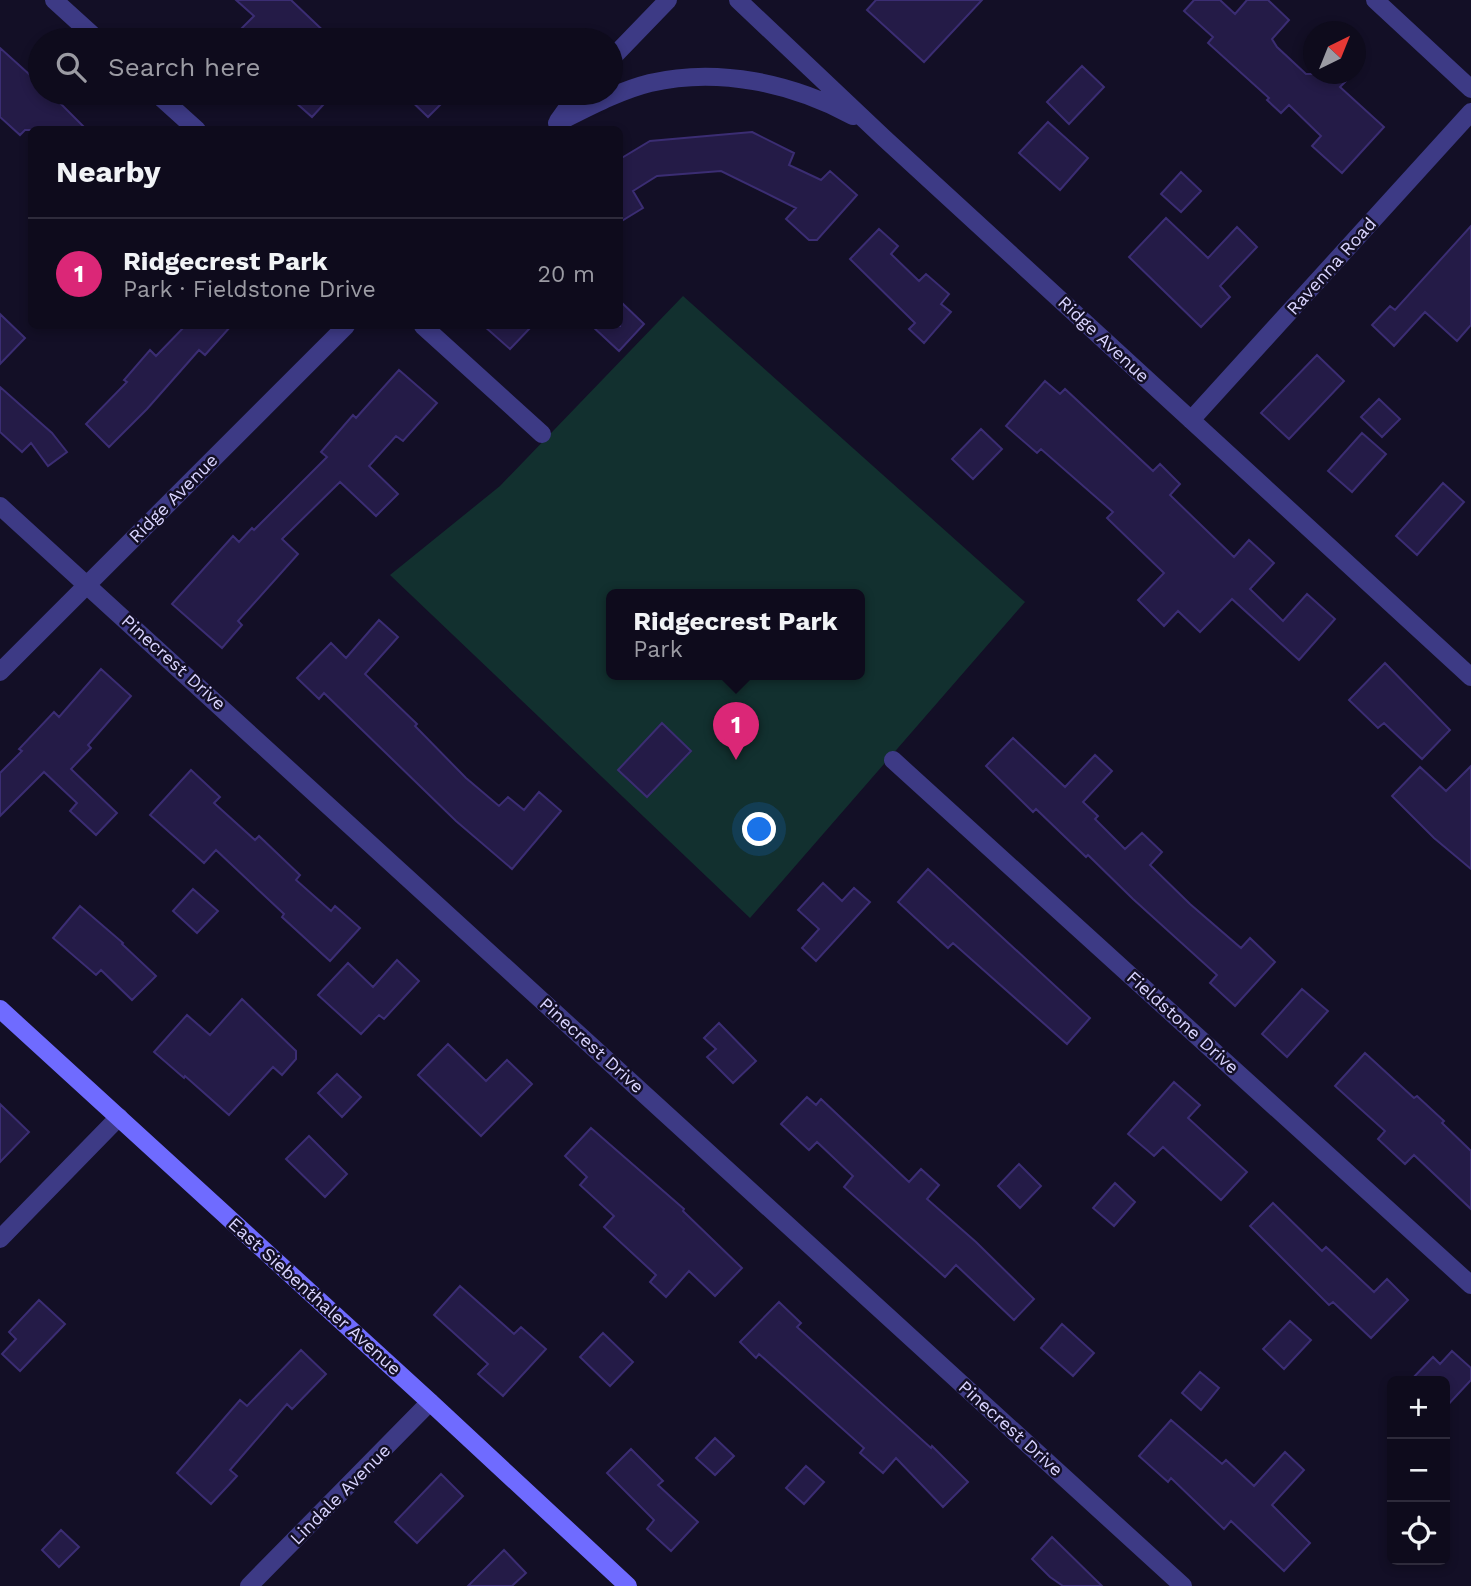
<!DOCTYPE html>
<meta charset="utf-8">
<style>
:root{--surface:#0e0b1c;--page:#1c1929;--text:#f1f3f6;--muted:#9b9ba3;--line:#2e2b3b;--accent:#db2777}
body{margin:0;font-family:"Work Sans",sans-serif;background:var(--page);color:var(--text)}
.controls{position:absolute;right:21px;bottom:21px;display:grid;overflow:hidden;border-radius:10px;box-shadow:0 4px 10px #0003}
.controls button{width:63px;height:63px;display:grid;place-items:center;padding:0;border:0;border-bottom:2px solid var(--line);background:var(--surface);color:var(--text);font:35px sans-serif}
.compass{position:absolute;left:1303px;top:21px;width:63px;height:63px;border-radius:50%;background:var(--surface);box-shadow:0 4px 10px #0003;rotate:43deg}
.you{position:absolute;left:760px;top:830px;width:24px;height:24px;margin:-18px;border:5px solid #fff;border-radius:50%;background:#1a73e8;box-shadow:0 0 0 10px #1a73e833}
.badge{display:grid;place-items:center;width:46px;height:46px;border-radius:50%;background:var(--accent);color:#fff;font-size:23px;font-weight:700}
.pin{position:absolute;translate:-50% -58px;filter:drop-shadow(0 2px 4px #0008)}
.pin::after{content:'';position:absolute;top:37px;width:24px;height:21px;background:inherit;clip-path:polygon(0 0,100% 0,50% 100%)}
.popup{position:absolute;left:606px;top:589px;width:259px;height:91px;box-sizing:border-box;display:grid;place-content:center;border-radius:10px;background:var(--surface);filter:drop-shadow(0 2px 5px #0005);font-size:23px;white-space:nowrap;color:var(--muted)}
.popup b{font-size:26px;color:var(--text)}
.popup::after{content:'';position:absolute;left:50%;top:100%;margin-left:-14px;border:14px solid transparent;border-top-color:var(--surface)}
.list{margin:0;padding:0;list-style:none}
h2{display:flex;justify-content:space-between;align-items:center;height:91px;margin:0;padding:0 28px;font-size:30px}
h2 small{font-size:23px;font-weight:400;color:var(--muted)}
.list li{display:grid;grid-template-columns:46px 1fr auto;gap:21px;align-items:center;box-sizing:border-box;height:112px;padding:0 28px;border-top:2px solid var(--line)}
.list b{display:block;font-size:26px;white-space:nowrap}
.list p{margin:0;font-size:23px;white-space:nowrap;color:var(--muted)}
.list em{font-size:23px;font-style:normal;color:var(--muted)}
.icon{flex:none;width:38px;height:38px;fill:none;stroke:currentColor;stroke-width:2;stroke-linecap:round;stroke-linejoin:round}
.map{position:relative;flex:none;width:1471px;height:1586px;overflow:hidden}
.search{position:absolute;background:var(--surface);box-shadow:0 4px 10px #0003;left:28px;top:28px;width:595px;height:77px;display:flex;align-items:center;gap:18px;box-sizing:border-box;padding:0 24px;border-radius:38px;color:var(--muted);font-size:26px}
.panel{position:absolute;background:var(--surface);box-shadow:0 4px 10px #0003;left:28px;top:126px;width:595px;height:203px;border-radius:10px}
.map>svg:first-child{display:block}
.green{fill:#12302f;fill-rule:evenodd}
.building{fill:#241b47;stroke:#3b2d73;stroke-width:2}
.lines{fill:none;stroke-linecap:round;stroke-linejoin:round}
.street{stroke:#3d3a85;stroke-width:18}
.secondary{stroke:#6f6bff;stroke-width:18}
.labels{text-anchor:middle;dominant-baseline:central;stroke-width:5;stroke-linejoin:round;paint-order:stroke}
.street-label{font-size:18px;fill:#d9d4ff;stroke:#130f26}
</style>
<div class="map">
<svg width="1471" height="1586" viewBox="0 0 1471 1586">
<rect width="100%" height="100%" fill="#130f26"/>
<path class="green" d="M 683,296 L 1025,602 L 750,918 L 390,575 L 500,486 ZM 612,594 L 860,594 L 860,674 L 612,674 Z"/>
<path class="building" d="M 236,0 L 291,0 L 333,40 L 230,40 L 254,16 Z
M 876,0 L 982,0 L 924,62 L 867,10 Z
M 1194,0 L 1220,0 L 1235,14 L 1247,0 L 1268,0 L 1289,20 L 1272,39 L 1277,47 L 1306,74 L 1353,74 L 1340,87 L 1384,127 L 1342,173 L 1312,146 L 1321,136 L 1289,105 L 1281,113 L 1267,100 L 1269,98 L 1208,43 L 1213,37 L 1184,11 Z
M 0,48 L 40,84 L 40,93 L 50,93 L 87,130 L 25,130 L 20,135 L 0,117 Z
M 1082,66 L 1104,87 L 1069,124 L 1047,102 Z
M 285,93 L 334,93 L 312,117 Z
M 403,93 L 452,93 L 428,117 Z
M 1048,122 L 1088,158 L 1060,190 L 1019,153 Z
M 752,132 L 794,153 L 789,165 L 821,180 L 830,171 L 857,195 L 817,240 L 809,240 L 786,219 L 796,208 L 721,171 L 657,176 L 633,191 L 643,208 L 620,222 L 620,159 L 650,141 Z
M 1181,172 L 1201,191 L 1181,212 L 1161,194 Z
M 1166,218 L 1208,258 L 1237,227 L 1257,247 L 1220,286 L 1230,297 L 1201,327 L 1129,257 Z
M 1471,226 L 1471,325 L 1457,341 L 1425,312 L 1394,346 L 1372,325 L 1390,306 L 1395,310 Z
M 879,229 L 898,246 L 891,254 L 919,281 L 926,274 L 949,294 L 941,304 L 951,312 L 924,343 L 909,329 L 915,323 L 850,259 Z
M 620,301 L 644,324 L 619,351 L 592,326 L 620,326 Z
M 0,314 L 25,338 L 0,364 Z
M 185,326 L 231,326 L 205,355 L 199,350 L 147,409 L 109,447 L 86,424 L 127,382 L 124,380 L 150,350 L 156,356 Z
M 484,326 L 532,326 L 510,349 Z
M 1317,355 L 1344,381 L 1289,439 L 1261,413 Z
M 399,370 L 437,403 L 403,441 L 396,436 L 369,466 L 398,494 L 376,516 L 340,482 L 282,539 L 298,554 L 238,621 L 242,625 L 222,648 L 172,604 L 233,536 L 239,542 L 252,528 L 254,530 L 327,457 L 321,452 L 353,415 L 356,418 Z
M 1045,381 L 1060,394 L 1065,389 L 1153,471 L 1160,464 L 1180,484 L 1170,495 L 1234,557 L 1249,540 L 1274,563 L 1250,589 L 1283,621 L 1307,594 L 1335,619 L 1299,660 L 1232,599 L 1200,632 L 1178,611 L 1164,626 L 1138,600 L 1164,573 L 1107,518 L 1113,512 L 1041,449 L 1037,453 L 1006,426 Z
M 0,387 L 52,433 L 67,452 L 48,466 L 31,443 L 22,452 L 0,432 Z
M 1379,399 L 1400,419 L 1382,437 L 1361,417 Z
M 981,429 L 1002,449 L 973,479 L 952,459 Z
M 1362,433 L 1386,454 L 1352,492 L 1328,471 Z
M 1443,483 L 1464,502 L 1417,555 L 1396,536 Z
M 379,620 L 398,637 L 365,674 L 417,724 L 415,726 L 466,778 L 499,806 L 508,797 L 524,810 L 539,792 L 561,811 L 512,869 L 456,821 L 324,693 L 319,699 L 297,678 L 331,643 L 346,658 Z
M 1385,663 L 1450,730 L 1422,759 L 1384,723 L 1378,728 L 1349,700 Z
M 101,669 L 131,696 L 88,745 L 91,748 L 71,769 L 117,813 L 96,835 L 70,811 L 77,803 L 44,772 L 0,816 L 0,773 L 22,751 L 19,749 L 54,712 L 59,717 Z
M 662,723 L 691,751 L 647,797 L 618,770 Z
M 1013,738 L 1065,787 L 1095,755 L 1112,771 L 1083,802 L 1098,816 L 1095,819 L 1125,849 L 1142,833 L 1162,852 L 1150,865 L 1190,904 L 1241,948 L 1250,938 L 1275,962 L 1235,1006 L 1210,983 L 1217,975 L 1133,899 L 1088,855 L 1086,857 L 1036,809 L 1033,812 L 986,766 Z
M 1471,766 L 1471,869 L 1434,838 L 1392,796 L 1420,767 L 1446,791 Z
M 191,770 L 220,797 L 214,803 L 255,840 L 259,836 L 300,875 L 296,880 L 331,911 L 335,906 L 360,928 L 330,961 L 282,917 L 284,914 L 216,850 L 204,863 L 150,815 Z
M 928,869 L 1090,1018 L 1067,1044 L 953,943 L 948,948 L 898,902 Z
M 823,883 L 842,901 L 854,888 L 870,902 L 816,961 L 802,948 L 819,929 L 798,910 Z
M 193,889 L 218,911 L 197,933 L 173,911 Z
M 80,906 L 123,943 L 122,944 L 156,976 L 132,1000 L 101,970 L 96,975 L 53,938 Z
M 397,960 L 419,981 L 384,1019 L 379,1015 L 361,1034 L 318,995 L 348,963 L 373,987 Z
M 1302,989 L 1328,1011 L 1287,1057 L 1262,1034 Z
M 242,999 L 296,1051 L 296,1059 L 282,1075 L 273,1067 L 229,1115 L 185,1076 L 184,1078 L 154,1052 L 187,1015 L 210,1035 Z
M 719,1023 L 756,1061 L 733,1083 L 707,1057 L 716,1049 L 704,1038 Z
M 448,1044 L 486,1081 L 507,1060 L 532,1084 L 481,1136 L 418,1075 Z
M 1365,1053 L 1414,1098 L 1417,1096 L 1444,1121 L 1442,1123 L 1471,1151 L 1471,1209 L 1414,1155 L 1405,1164 L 1378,1139 L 1385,1131 L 1335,1086 Z
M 337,1074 L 361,1097 L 342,1117 L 318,1093 Z
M 1174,1082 L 1200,1105 L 1188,1118 L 1247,1172 L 1221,1200 L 1163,1147 L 1154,1156 L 1128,1134 Z
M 807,1097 L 816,1105 L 821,1099 L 909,1182 L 921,1169 L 939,1185 L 927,1199 L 976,1242 L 1034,1299 L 1014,1320 L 956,1265 L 945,1277 L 844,1187 L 853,1176 L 817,1142 L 809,1150 L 781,1124 Z
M 0,1104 L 29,1132 L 0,1162 Z
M 591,1128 L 684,1209 L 683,1211 L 742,1268 L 715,1296 L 689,1271 L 666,1297 L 650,1282 L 656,1275 L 604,1227 L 614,1216 L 580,1185 L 587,1177 L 565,1156 Z
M 309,1136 L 347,1174 L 325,1197 L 286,1159 Z
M 1019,1164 L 1041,1186 L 1020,1208 L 998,1186 Z
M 1115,1183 L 1135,1202 L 1114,1226 L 1093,1208 Z
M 1273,1203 L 1322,1251 L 1326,1247 L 1374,1292 L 1387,1279 L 1408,1300 L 1371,1338 L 1333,1302 L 1329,1305 L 1250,1226 Z
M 460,1286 L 514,1334 L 521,1327 L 546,1349 L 503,1396 L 478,1374 L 488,1364 L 434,1315 Z
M 39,1300 L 65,1324 L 20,1371 L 2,1354 L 16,1339 L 9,1332 Z
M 779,1302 L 801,1323 L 797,1327 L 931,1448 L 932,1446 L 968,1482 L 943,1507 L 896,1458 L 883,1473 L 860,1453 L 864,1448 L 759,1354 L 756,1358 L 740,1342 Z
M 1290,1321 L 1311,1340 L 1284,1369 L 1263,1349 Z
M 1062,1324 L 1094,1353 L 1073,1376 L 1041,1348 Z
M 603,1333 L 633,1362 L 610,1386 L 580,1357 Z
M 301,1350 L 326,1374 L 292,1409 L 287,1404 L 230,1470 L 237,1476 L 211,1504 L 177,1473 L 240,1400 L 247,1406 Z
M 1452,1351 L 1471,1368 L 1471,1380 L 1445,1408 L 1445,1381 L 1410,1381 L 1433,1357 L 1440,1364 Z
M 1200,1372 L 1219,1388 L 1201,1410 L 1182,1393 Z
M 1171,1420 L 1222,1464 L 1226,1460 L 1254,1486 L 1285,1452 L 1304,1470 L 1272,1505 L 1310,1543 L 1284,1571 L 1231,1521 L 1224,1529 L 1171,1478 L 1168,1482 L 1139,1456 Z
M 715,1438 L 734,1456 L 715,1475 L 696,1458 Z
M 631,1449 L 663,1481 L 658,1485 L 698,1522 L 671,1551 L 647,1529 L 654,1520 L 607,1473 Z
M 806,1466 L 824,1482 L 804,1504 L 786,1488 Z
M 441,1474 L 463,1496 L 417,1543 L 395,1522 Z
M 61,1530 L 79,1547 L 59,1567 L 42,1550 Z
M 1052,1537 L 1102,1586 L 1063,1586 L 1050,1577 L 1032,1559 Z
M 504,1550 L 526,1573 L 512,1586 L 468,1586 Z"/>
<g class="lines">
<path class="street" d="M 54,0 L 98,40
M 738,0 L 884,138 L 1471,677
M 1375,0 L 1471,89
M 611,59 L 668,0
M 156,93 L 197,130
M 558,121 L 578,93
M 557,123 C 587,108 618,91 650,83 C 718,67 792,83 853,116
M 423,326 L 542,434
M 1191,420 L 1471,112
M 0,506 L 1183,1586
M 0,672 L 346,326
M 893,760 L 1471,1285
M 0,1239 L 119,1117
M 249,1586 L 430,1402"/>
<path class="secondary" d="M 0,1009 L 430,1402 L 628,1586"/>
</g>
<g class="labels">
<g class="street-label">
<text transform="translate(1331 266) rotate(-48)">Ravenna Road</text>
<text transform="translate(1104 339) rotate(43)">Ridge Avenue</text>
<text transform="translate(173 498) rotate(-45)">Ridge Avenue</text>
<text transform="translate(174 662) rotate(42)">Pinecrest Drive</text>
<text transform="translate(1183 1022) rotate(42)">Fieldstone Drive</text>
<text transform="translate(592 1045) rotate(42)">Pinecrest Drive</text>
<text transform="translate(315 1296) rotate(42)">East Siebenthaler Avenue</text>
<text transform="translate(1011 1428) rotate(42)">Pinecrest Drive</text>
<text transform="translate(340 1494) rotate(-45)">Lindale Avenue</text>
</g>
</g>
</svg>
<div class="controls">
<button>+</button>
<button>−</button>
<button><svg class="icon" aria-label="locate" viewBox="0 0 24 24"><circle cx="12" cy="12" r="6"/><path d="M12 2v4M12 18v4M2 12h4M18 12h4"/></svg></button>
</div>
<svg class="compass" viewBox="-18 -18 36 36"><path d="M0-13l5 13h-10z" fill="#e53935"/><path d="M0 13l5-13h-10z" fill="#9b9ba3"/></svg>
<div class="you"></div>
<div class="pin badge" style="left:736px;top:760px">1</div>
<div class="popup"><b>Ridgecrest Park</b>Park</div>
<div class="search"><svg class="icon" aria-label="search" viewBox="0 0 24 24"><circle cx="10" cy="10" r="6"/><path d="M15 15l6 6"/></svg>Search here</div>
<section class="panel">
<h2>Nearby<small></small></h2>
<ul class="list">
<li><span class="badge">1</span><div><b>Ridgecrest Park</b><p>Park · Fieldstone Drive</p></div><em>20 m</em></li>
</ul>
</section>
</div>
